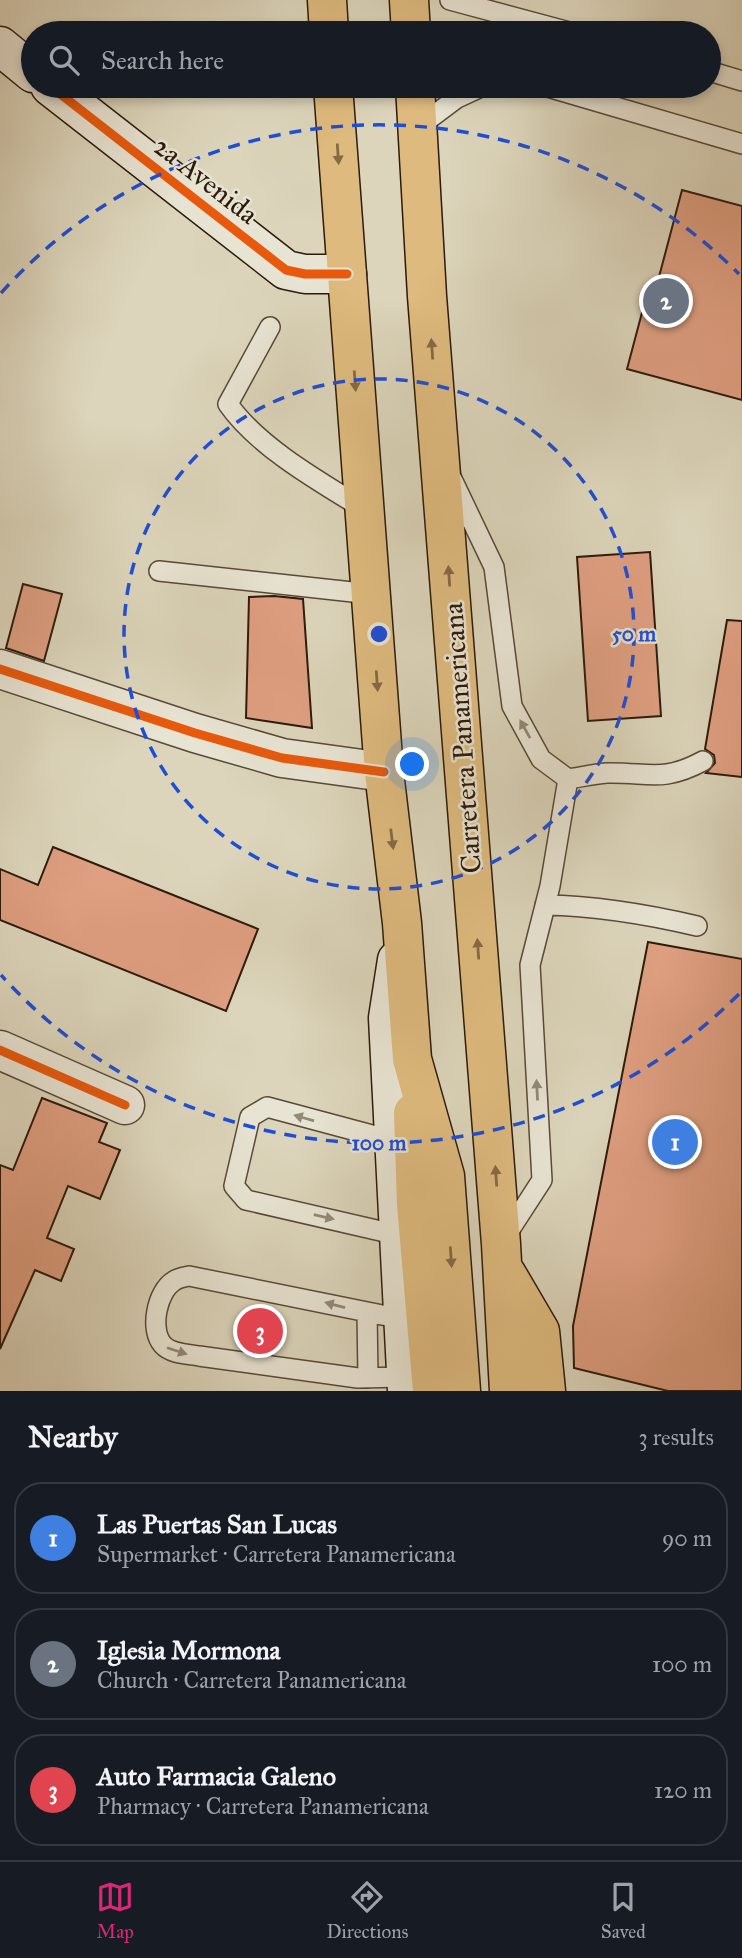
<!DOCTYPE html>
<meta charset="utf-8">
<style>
:root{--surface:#171b24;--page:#20242c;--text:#f1f3f6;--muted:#9ea1a6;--line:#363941;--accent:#db2777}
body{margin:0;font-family:"IM FELL Great Primer",serif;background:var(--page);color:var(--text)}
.you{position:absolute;left:413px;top:765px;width:24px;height:24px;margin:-18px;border:5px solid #fff;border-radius:50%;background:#1a73e8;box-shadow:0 0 0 10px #1a73e833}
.badge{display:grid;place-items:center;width:46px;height:46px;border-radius:50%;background:var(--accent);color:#fff;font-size:23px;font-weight:700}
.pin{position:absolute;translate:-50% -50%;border:4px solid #fff;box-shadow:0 2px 7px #0006}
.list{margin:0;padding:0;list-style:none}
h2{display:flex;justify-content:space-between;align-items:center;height:91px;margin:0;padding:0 28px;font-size:30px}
h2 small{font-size:23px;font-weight:400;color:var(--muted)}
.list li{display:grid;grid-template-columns:46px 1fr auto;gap:21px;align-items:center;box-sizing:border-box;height:112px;margin:0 14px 14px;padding:0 14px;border:2px solid var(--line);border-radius:28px}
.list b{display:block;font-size:26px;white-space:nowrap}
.list p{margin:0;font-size:23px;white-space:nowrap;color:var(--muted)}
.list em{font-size:23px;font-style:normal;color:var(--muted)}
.icon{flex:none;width:38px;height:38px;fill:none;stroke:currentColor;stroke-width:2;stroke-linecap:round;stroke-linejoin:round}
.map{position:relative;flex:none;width:742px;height:1391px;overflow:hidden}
.search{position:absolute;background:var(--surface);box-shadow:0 4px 10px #0003;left:21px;right:21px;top:21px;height:77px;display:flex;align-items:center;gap:18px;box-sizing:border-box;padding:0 24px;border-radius:38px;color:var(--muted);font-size:26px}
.sheet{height:469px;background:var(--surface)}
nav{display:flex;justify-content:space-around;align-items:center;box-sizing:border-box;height:98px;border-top:2px solid var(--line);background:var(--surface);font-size:19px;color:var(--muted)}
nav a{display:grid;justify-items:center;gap:4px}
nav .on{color:var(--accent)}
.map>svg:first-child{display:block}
.building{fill:#df9f81;stroke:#2c1a0b;stroke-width:2}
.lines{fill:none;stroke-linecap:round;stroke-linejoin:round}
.lane-casing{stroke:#584937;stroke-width:22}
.street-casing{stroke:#584937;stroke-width:41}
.secondary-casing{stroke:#2c1a0b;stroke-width:41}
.highway-casing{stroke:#2c1a0b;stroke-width:41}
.lane{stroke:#e8e4d3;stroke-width:19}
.street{stroke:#e8e4d3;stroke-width:38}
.secondary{stroke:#e8e4d3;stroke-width:38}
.highway{stroke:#deba7e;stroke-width:38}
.cycleway-casing{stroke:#e8e4d3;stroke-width:13}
.cycleway{stroke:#e8590c;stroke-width:9}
.oneway{fill:#856a44}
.oneway2{fill:#938979}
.ring{fill:none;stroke:#1d4ed8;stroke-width:3.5;stroke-dasharray:12 9}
.labels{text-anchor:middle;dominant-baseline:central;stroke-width:5;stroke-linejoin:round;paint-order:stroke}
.street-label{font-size:28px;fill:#2c1a0b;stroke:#e8e4d3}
.centre{fill:#1d4ed8;stroke:#e8e4d3;stroke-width:3.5}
.ring-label{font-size:21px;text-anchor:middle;font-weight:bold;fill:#1d4ed8;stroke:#e8e4d3;stroke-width:5;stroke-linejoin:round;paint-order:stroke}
</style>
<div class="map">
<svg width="742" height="1391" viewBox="0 0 742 1391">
<rect width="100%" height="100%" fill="#dcd5bb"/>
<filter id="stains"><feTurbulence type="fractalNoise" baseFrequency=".00286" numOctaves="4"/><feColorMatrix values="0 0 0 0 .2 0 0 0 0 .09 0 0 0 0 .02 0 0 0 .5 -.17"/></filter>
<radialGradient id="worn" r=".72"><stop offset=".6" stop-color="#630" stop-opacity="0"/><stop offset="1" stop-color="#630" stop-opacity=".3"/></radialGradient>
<path class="building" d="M 682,190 L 742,206 L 742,400 L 627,369 L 648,290 L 655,292 Z
M 650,552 L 661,716 L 588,721 L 577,557 Z
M 23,584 L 62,594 L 44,661 L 6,648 Z
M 274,596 L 303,599 L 312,728 L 246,718 L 249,597 Z
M 727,620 L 742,621 L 742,777 L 706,773 L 715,763 L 714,755 L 705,749 Z
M 53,847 L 258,929 L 226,1011 L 0,920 L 0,869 L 38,885 Z
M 648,942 L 742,959 L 742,1391 L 668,1391 L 574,1368 L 573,1326 Z
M 42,1098 L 107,1123 L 99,1142 L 120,1150 L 100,1199 L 68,1186 L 47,1238 L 74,1249 L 61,1281 L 35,1270 L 0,1349 L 0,1165 L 13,1170 Z"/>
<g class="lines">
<defs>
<path id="lane" d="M 450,0 L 573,33
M 709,71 L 742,81
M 544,86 L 742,144
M 417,128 L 457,98 L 483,86
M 270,327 L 228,404 C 258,447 320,482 364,509
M 452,479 L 494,567 L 512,706 L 541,759 L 568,779 C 581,777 594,774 607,773 C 649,772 662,783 703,761
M 159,571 L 371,594
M 545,905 C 598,906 646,914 697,926
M 394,1141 L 267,1107 L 250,1117 L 234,1186 L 246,1200 L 398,1235
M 505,1237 L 542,1180 L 530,965 L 550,886 L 568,779
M 367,1312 L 368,1378
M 402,1319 L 189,1276 C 184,1277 178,1278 174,1281 C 157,1291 149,1330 163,1345 C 171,1354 188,1354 199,1356 L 358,1378 L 405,1377"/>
<path id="street" d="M 0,669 L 195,733 L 282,758 L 384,772
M 0,1050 L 125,1105"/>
<path id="secondary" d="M 0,46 L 33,73
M 50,86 L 286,270 L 305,274 L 347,274
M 397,960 L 388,1018 L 407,1391"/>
<path id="highway" d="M 327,0 L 329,33
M 409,0 L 411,33
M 333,86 L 384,772 L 402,923 L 412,1059 L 445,1176 L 461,1391
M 415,86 L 427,296 L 501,1244 L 509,1391
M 413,1113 L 416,1204 L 432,1391
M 506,1273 L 540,1331 L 546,1391"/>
</defs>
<use href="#lane" class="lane-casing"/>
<use href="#street" class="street-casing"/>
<use href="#secondary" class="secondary-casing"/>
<use href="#highway" class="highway-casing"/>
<use href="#lane" class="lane"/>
<use href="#street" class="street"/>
<use href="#secondary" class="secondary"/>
<use href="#highway" class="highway"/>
<defs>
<path id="cycleway" d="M 50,86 L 286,270 L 305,274 L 347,274
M 0,669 L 195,733 L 282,758 L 384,772
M 0,1050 L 125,1105"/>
</defs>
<use href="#cycleway" class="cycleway-casing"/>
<use href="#cycleway" class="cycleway"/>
</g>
<defs><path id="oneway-solid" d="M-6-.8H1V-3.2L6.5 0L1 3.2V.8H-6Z" transform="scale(1.75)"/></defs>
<g class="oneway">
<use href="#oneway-solid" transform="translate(338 154) rotate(86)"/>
<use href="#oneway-solid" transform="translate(432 349) rotate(-94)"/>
<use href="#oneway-solid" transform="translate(355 381) rotate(86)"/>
<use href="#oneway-solid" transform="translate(449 576) rotate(-94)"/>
<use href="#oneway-solid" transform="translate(377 681) rotate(86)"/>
<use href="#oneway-solid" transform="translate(392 839) rotate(83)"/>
<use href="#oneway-solid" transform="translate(478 949) rotate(-94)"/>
<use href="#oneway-solid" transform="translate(496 1176) rotate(-94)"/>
<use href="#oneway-solid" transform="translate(451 1257) rotate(86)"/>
</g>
<g class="oneway2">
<use href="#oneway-solid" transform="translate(525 729) rotate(-119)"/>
<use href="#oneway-solid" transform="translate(537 1090) rotate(-93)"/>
<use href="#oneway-solid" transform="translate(304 1118) rotate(-164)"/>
<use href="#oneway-solid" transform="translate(324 1217) rotate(13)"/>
<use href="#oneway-solid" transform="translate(335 1305) rotate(-165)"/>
<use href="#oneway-solid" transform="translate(177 1351) rotate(18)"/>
</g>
<g class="ring">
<circle cx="379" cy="634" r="255"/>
<path d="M739 994A509 509 0 0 1 1 975M1 293A509 509 0 0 1 739 274"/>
</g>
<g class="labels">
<g class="street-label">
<text transform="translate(206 180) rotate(38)">2a Avenida</text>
<text transform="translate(462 738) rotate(-94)">Carretera Panamericana</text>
</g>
</g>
<circle cx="379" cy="634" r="10" class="centre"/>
<g class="ring-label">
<text x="634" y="641">50 m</text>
<text x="379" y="1150">100 m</text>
</g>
<rect width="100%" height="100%" filter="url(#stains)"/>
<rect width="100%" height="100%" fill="url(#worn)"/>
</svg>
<div class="you"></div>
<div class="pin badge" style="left:675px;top:1142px;background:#3f7fe0">1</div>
<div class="pin badge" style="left:666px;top:301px;background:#6b7280">2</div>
<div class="pin badge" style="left:260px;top:1331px;background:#e0444e">3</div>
<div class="search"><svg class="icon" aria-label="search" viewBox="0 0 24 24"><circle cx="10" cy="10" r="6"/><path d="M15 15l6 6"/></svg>Search here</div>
</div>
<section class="sheet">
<h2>Nearby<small>3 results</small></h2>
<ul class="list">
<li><span class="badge" style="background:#3f7fe0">1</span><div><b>Las Puertas San Lucas</b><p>Supermarket · Carretera Panamericana</p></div><em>90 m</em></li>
<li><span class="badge" style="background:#6b7280">2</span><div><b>Iglesia Mormona</b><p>Church · Carretera Panamericana</p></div><em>100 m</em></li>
<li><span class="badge" style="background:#e0444e">3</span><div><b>Auto Farmacia Galeno</b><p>Pharmacy · Carretera Panamericana</p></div><em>120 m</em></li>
</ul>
</section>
<nav>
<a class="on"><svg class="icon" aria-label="map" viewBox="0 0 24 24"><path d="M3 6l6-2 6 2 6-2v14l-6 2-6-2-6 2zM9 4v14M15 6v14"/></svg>Map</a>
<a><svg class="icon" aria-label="directions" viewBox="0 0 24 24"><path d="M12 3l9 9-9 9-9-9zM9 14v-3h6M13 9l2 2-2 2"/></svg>Directions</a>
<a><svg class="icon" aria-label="saved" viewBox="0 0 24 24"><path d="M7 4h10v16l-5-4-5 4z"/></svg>Saved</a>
</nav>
